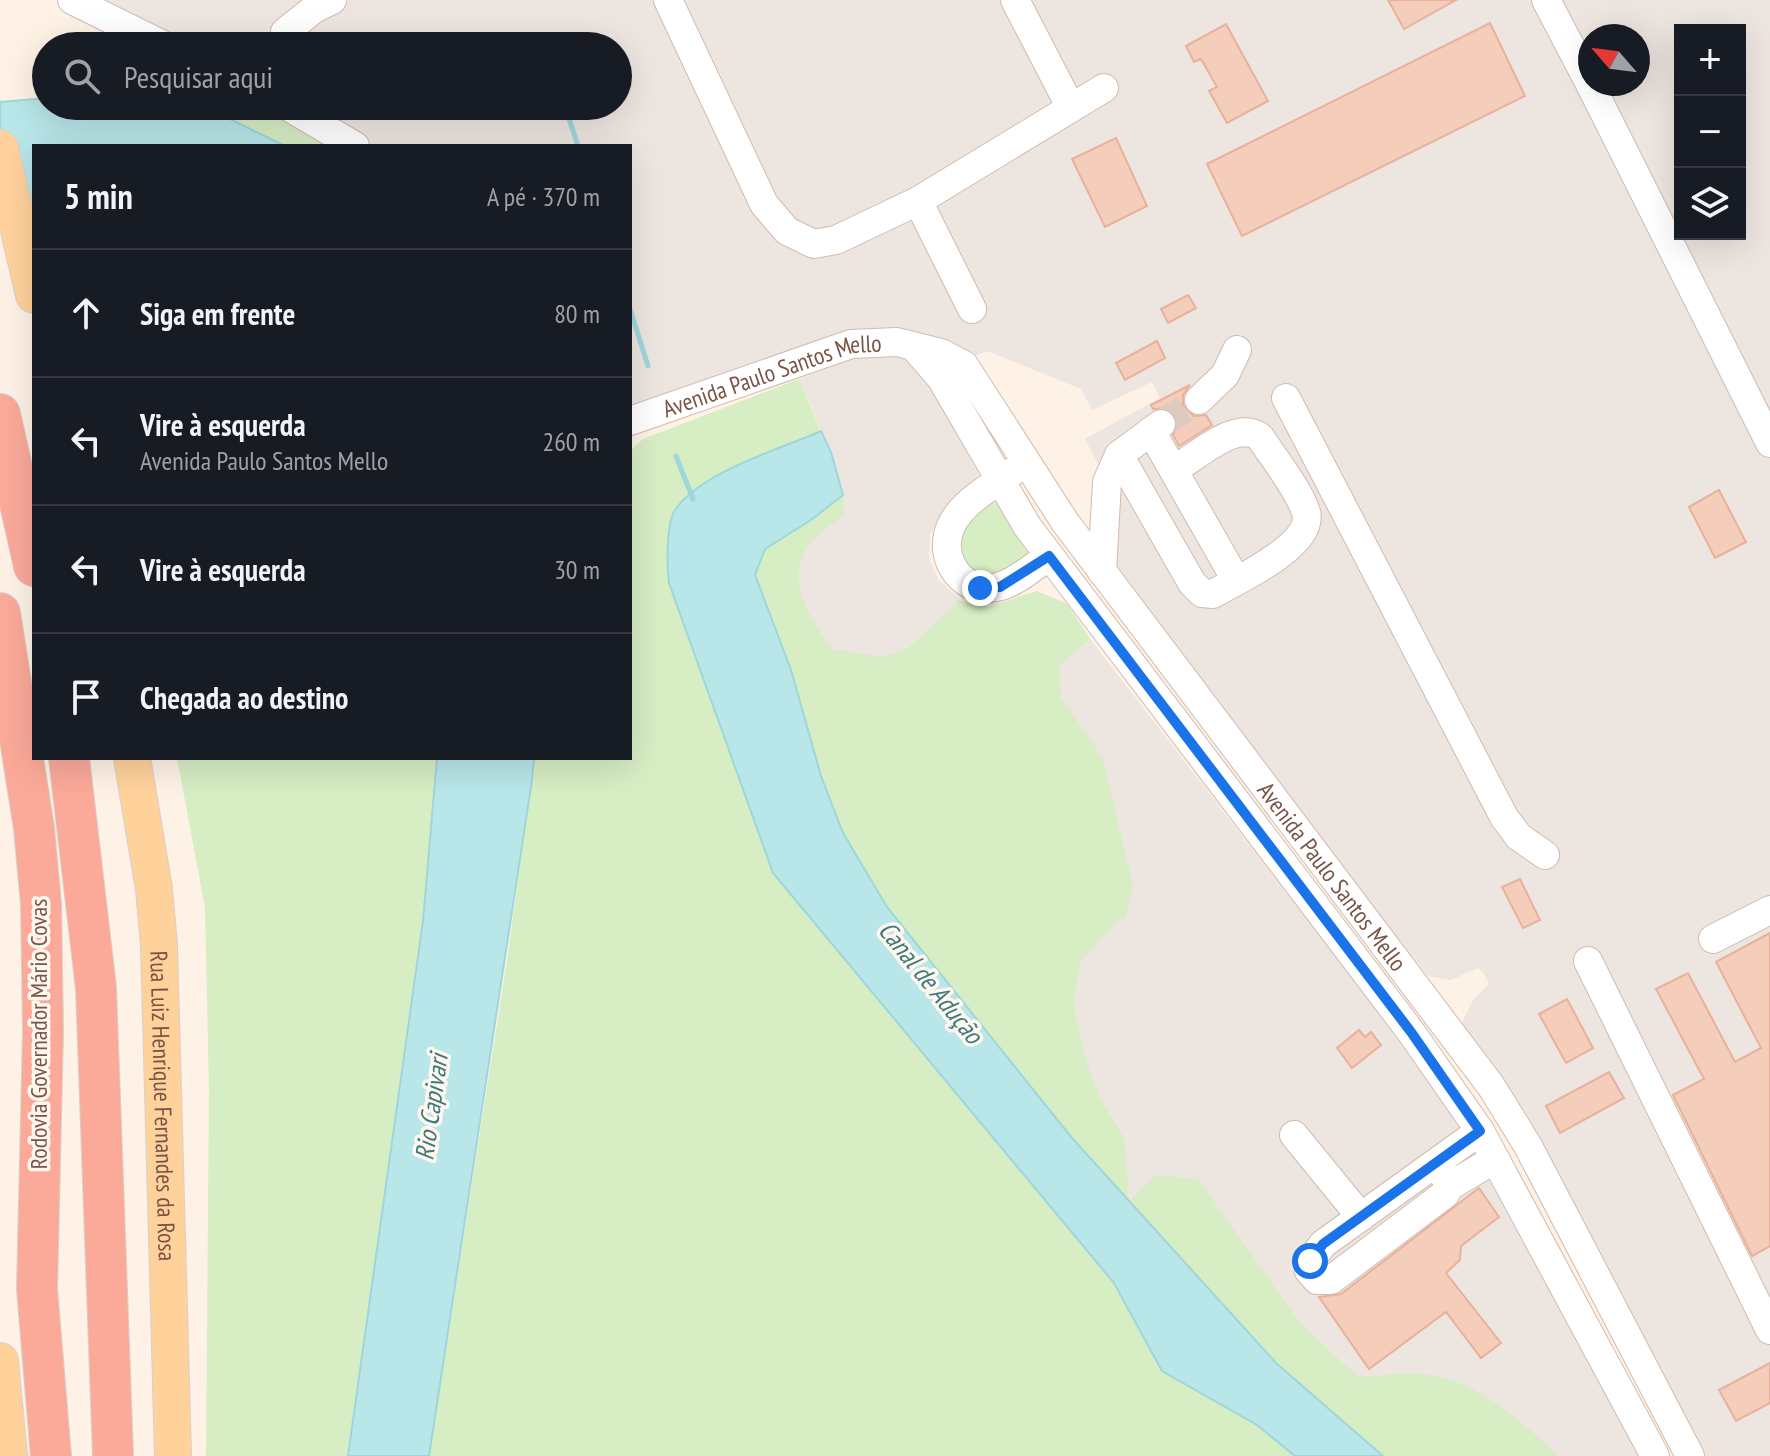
<!DOCTYPE html>
<html lang="pt">
<meta charset="utf-8">
<style>
:root{--surface:#171b24;--page:#242831;--text:#f1f3f6;--muted:#9ea1a6;--line:#363941}
body{margin:0;font-family:"PT Sans Narrow",sans-serif;background:var(--page);color:var(--text)}
.controls{position:absolute;right:24px;top:24px;display:grid;overflow:hidden;border-radius:0px;box-shadow:0 8px 32px #0002}
.controls button{width:72px;height:72px;display:grid;place-items:center;padding:0;border:0;border-bottom:2px solid var(--line);background:var(--surface);color:var(--text);font:40px sans-serif}
.compass{position:absolute;left:1578px;top:24px;width:72px;height:72px;border-radius:50%;background:var(--surface);box-shadow:0 8px 32px #0002;rotate:298deg}
.stop{position:absolute;width:24px;height:24px;margin:-18px;border:6px solid #1a73e8;border-radius:50%;background:#fff}
.stop.end{background:#1a73e8;border-color:#fff;box-shadow:0 2px 8px #0008}
.list{margin:0;padding:0;list-style:none}
h2{display:flex;justify-content:space-between;align-items:center;height:104px;margin:0;padding:0 32px;font-size:34px}
h2 small{font-size:26px;font-weight:400;color:var(--muted)}
.list li{display:grid;grid-template-columns:52px 1fr auto;gap:24px;align-items:center;box-sizing:border-box;height:128px;padding:0 32px;border-top:2px solid var(--line)}
.list b{display:block;font-size:30px;white-space:nowrap}
.list p{margin:0;font-size:26px;white-space:nowrap;color:var(--muted)}
.list em{font-size:26px;font-style:normal;color:var(--muted)}
.icon{flex:none;width:44px;height:44px;fill:none;stroke:currentColor;stroke-width:2;stroke-linecap:round;stroke-linejoin:round}
.map{position:relative;flex:none;width:1770px;height:1456px;overflow:hidden}
.search{position:absolute;background:var(--surface);box-shadow:0 8px 32px #0002;left:32px;top:32px;width:600px;height:88px;display:flex;align-items:center;gap:20px;box-sizing:border-box;padding:0 28px;border-radius:44px;color:var(--muted);font-size:30px}
.panel{position:absolute;background:var(--surface);box-shadow:0 8px 32px #0002;left:32px;top:144px;width:600px;height:616px;border-radius:0px}
.map>svg:first-child{display:block}
.industrial{fill:#ede5e0;fill-rule:evenodd}
.green{fill:#d7edc3}
.water{fill:#b8e6e9;stroke:#9ed7db;stroke-width:2}
.lines{fill:none;stroke-linecap:round;stroke-linejoin:round}
.stream{stroke:#9ed7db;stroke-width:5}
.building{fill:#f5cdbb;stroke:#e9b19b;stroke-width:2}
.minor-tunnel{stroke:#ddcbbe;stroke-width:28;stroke-dasharray:28 14;stroke-linecap:butt}
.minor-casing{stroke:#d3baad;stroke-width:30}
.major-casing{stroke:#d9cfcc;stroke-width:38}
.highway-casing{stroke:#d9cfcc;stroke-width:42}
.minor{stroke:#fff;stroke-width:28}
.major{stroke:#ffd19b;stroke-width:36}
.highway{stroke:#fba999;stroke-width:40}
.route{stroke:#1a73e8;stroke-width:10}
.labels{text-anchor:middle;dominant-baseline:central;stroke-width:7;stroke-linejoin:round;paint-order:stroke}
.street-label{font-size:24px;fill:#795548;stroke:#fff6ed}
.water-label{font-size:26px;font-style:italic;fill:#3b7a7e;stroke:#fff6ed}
</style>
<div class="map">
<svg width="1770" height="1456" viewBox="0 0 1770 1456">
<rect width="100%" height="100%" fill="#fef2e6"/>
<path class="industrial" d="M 99,0 L 1770,0 L 1770,1456 L 1704,1456 L 1539,1140 L 1462,1023 L 1473,1000 L 1489,984 L 1485,975 L 1478,968 L 1451,980 L 1428,976 L 1274,782 L 1113,564 L 1107,482 L 1085,439 L 1160,398 L 1152,382 L 1092,410 L 1081,389 L 987,351 L 973,357 L 944,341 L 900,330 L 874,328 L 820,340 L 630,409 L 630,146 L 372,146 L 343,122 L 315,106 L 618,106 L 618,46 L 193,46 ZM 1680,30 L 1740,30 L 1740,234 L 1680,234 ZM 1590,36 L 1638,36 L 1638,84 L 1590,84 Z
M 895,356 L 907,360 L 930,386 L 979,474 L 977,482 L 940,519 L 930,534 L 929,558 L 938,579 L 963,603 L 988,607 L 1037,591 L 1067,604 L 1090,639 L 1400,1040 L 1469,1139 L 1640,1456 L 1383,1456 L 1129,1202 L 764,549 L 831,452 L 799,379 L 854,358 Z"/>
<path class="green" d="M 193,106 C 258,106 273,107 327,146 L 285,146 L 230,119 Z
M 799,379 L 821,431 C 778,450 701,472 675,510 C 666,523 667,567 669,583 L 1115,1283 L 1162,1371 L 1257,1425 L 1295,1456 L 429,1456 L 508,954 L 534,758 L 630,758 L 630,451 L 643,439 Z
M 843,495 L 844,515 C 833,524 818,533 810,544 C 782,580 812,620 832,649 L 883,657 L 908,648 L 959,601 L 988,607 L 1037,591 L 1067,604 L 1090,639 L 1059,665 L 1061,697 L 1102,757 L 1133,886 L 1125,918 L 1117,921 L 1080,962 L 1073,1004 L 1085,1057 L 1099,1096 L 1124,1138 L 1129,1201 L 1156,1175 L 1198,1179 L 1300,1323 L 1358,1377 C 1378,1376 1400,1373 1420,1374 C 1475,1377 1521,1421 1558,1456 L 1383,1456 L 1276,1363 L 1072,1138 L 887,907 L 843,833 L 821,776 L 791,670 L 755,575 L 764,549 L 811,520 Z
M 996,502 L 1031,556 C 1020,562 1008,571 997,574 C 971,582 951,554 962,531 C 969,517 983,509 996,502 Z
M 177,758 L 437,758 L 423,921 L 348,1456 L 206,1456 L 209,1090 L 205,908 Z"/>
<path class="water" d="M 46,98 L 46,106 L 193,106 L 230,119 L 285,146 L 34,146 L 34,204 L 0,204 L 0,102 Z
M 821,431 L 831,452 L 843,495 L 811,520 L 765,549 L 755,575 L 791,670 L 821,776 L 843,833 L 887,907 L 1072,1138 L 1276,1363 L 1383,1456 L 1295,1456 L 1257,1425 L 1162,1371 L 1114,1283 L 773,873 L 669,583 C 667,567 666,523 675,510 C 701,472 778,450 821,431 Z
M 437,758 L 534,758 L 532,780 L 429,1456 L 348,1456 L 423,921 Z"/>
<g class="lines">
<path class="stream" d="M 543,36 L 546,46
M 565,106 L 578,146
M 630,309 L 648,366
M 676,456 L 693,499"/>
</g>
<path class="building" d="M 1388,0 L 1456,0 L 1404,29 Z
M 1490,23 L 1525,96 L 1242,236 L 1207,164 Z
M 1226,24 L 1268,101 L 1227,123 L 1209,91 L 1217,87 L 1201,59 L 1194,62 L 1186,46 Z
M 1116,138 L 1147,206 L 1105,227 L 1072,159 Z
M 1188,295 L 1196,308 L 1168,323 L 1161,309 Z
M 1157,341 L 1165,358 L 1125,380 L 1116,363 Z
M 1190,385 L 1183,395 L 1183,405 L 1194,416 L 1206,415 L 1212,425 L 1179,446 L 1173,435 L 1178,423 L 1175,415 L 1167,408 L 1153,409 L 1151,405 Z
M 1719,490 L 1746,542 L 1715,558 L 1689,507 Z
M 1520,879 L 1540,920 L 1523,928 L 1502,887 Z
M 1770,933 L 1770,1246 L 1752,1256 L 1673,1095 L 1704,1079 L 1656,989 L 1688,973 L 1735,1062 L 1761,1048 L 1716,962 Z
M 1567,999 L 1593,1048 L 1566,1063 L 1539,1014 Z
M 1359,1030 L 1365,1037 L 1371,1032 L 1381,1045 L 1352,1068 L 1337,1048 Z
M 1609,1072 L 1624,1098 L 1560,1133 L 1546,1106 Z
M 1479,1188 L 1499,1217 L 1461,1246 L 1460,1260 L 1446,1273 L 1501,1343 L 1481,1358 L 1446,1312 L 1369,1369 L 1319,1297 L 1341,1294 Z
M 1770,1363 L 1770,1403 L 1736,1421 L 1719,1390 Z"/>
<g class="lines">
<path class="minor-tunnel" d="M 1161,424 L 1199,400"/>
<defs>
<g id="minor">
<path d="M 72,0 L 165,46"/>
<path d="M 668,0 L 764,204 L 787,231 L 814,244 L 836,240 L 918,201 L 1104,88"/>
<path d="M 1015,0 L 1071,108"/>
<path d="M 1546,0 L 1590,84"/>
<path d="M 285,32 L 314,9 L 332,0"/>
<path d="M 1590,84 L 1770,443"/>
<path d="M 287,106 L 355,146"/>
<path d="M 918,201 L 972,309"/>
<path d="M 915,348 L 941,378 L 1027,526 L 1411,1032 L 1480,1131 L 1655,1456"/>
<path d="M 1286,398 L 1504,817 L 1519,837 L 1545,855"/>
<path d="M 1199,400 L 1225,375 L 1237,350"/>
<path id="s1" d="M 630,421 L 851,344 L 897,342 L 941,353 L 964,365 L 1065,522 L 1491,1086 L 1528,1146 L 1690,1456"/>
<path d="M 1151,431 L 1236,580"/>
<path d="M 1119,455 L 1192,583 L 1202,593 L 1213,594 C 1237,580 1315,545 1306,512 C 1299,490 1273,457 1260,437 C 1236,419 1196,457 1174,470"/>
<path d="M 1012,472 C 992,486 962,502 951,526 C 936,559 964,598 1001,586 C 1018,581 1034,566 1049,556"/>
<path d="M 1102,572 L 1107,482 L 1119,455 L 1161,424"/>
<path d="M 1713,939 L 1770,910"/>
<path d="M 1588,961 L 1770,1330"/>
<path d="M 1294,1135 L 1361,1217"/>
<path d="M 1437,1163 L 1450,1186 L 1445,1194 L 1331,1280 L 1317,1280 L 1309,1271 L 1310,1261 L 1323,1244 L 1480,1131"/>
<path d="M 1450,1186 L 1495,1159"/>
</g>
<g id="major">
<path d="M 0,148 L 34,295"/>
<path id="s2" d="M 132,758 L 154,889 L 159,945 L 173,1456"/>
<path d="M 0,1361 L 9,1456"/>
</g>
<path id="highway" d="M 0,414 L 34,566
M 0,613 L 34,828 L 41,904 L 43,1031 L 37,1289 L 51,1456
M 69,758 L 96,988 L 113,1456"/>
</defs>
<use href="#minor" class="minor-casing"/>
<use href="#major" class="major-casing"/>
<use href="#highway" class="highway-casing"/>
<use href="#minor" class="minor"/>
<use href="#major" class="major"/>
<use href="#highway" class="highway"/>
</g>
<g class="lines">
<path class="route" d="M 980,588 L 1000,587 L 1049,556 L 1411,1032 L 1480,1131 L 1323,1244 L 1310,1261"/>
</g>
<g class="labels">
<g class="street-label">
<text stroke="none"><textPath href="#s1" startOffset="150">Avenida Paulo Santos Mello</textPath></text>
<text stroke="none"><textPath href="#s1" startOffset="982">Avenida Paulo Santos Mello</textPath></text>
<text transform="translate(38 1034) rotate(-90)">Rodovia Governador Mário Covas</text>
<text stroke="none"><textPath href="#s2" startOffset="350">Rua Luiz Henrique Fernandes da Rosa</textPath></text>
</g>
<g class="water-label">
<text transform="translate(931 982) rotate(51)">Canal de Adução</text>
<text transform="translate(431 1107) rotate(-82)">Rio Capivari</text>
</g>
</g>
</svg>
<div class="controls">
<button>+</button>
<button>−</button>
<button><svg class="icon" aria-label="layers" viewBox="0 0 24 24"><path d="M12 4l9 5-9 5-9-5zM3 14l9 5 9-5"/></svg></button>
</div>
<svg class="compass" viewBox="-18 -18 36 36"><path d="M0-13l5 13h-10z" fill="#e53935"/><path d="M0 13l5-13h-10z" fill="#9ea1a6"/></svg>
<div class="stop" style="left:1310px;top:1261px"></div>
<div class="stop end" style="left:980px;top:588px"></div>
<div class="search"><svg class="icon" aria-label="search" viewBox="0 0 24 24"><circle cx="10" cy="10" r="6"/><path d="M15 15l6 6"/></svg>Pesquisar aqui</div>
<section class="panel">
<h2>5 min<small>A pé · 370 m</small></h2>
<ul class="list">
<li><svg class="icon" aria-label="ahead" viewBox="0 0 24 24"><path d="M12 20V5M6 11l6-6 6 6"/></svg><div><b>Siga em frente</b></div><em>80 m</em></li>
<li><svg class="icon" aria-label="left" viewBox="0 0 24 24"><path d="M17 20v-9H6M10 6l-5 5 5 5"/></svg><div><b>Vire à esquerda</b><p>Avenida Paulo Santos Mello</p></div><em>260 m</em></li>
<li><svg class="icon" aria-label="left" viewBox="0 0 24 24"><path d="M17 20v-9H6M10 6l-5 5 5 5"/></svg><div><b>Vire à esquerda</b></div><em>30 m</em></li>
<li><svg class="icon" aria-label="arrive" viewBox="0 0 24 24"><path d="M6 21V4h12l-3 4 3 4H6"/></svg><div><b>Chegada ao destino</b></div></li>
</ul>
</section>
</div>
